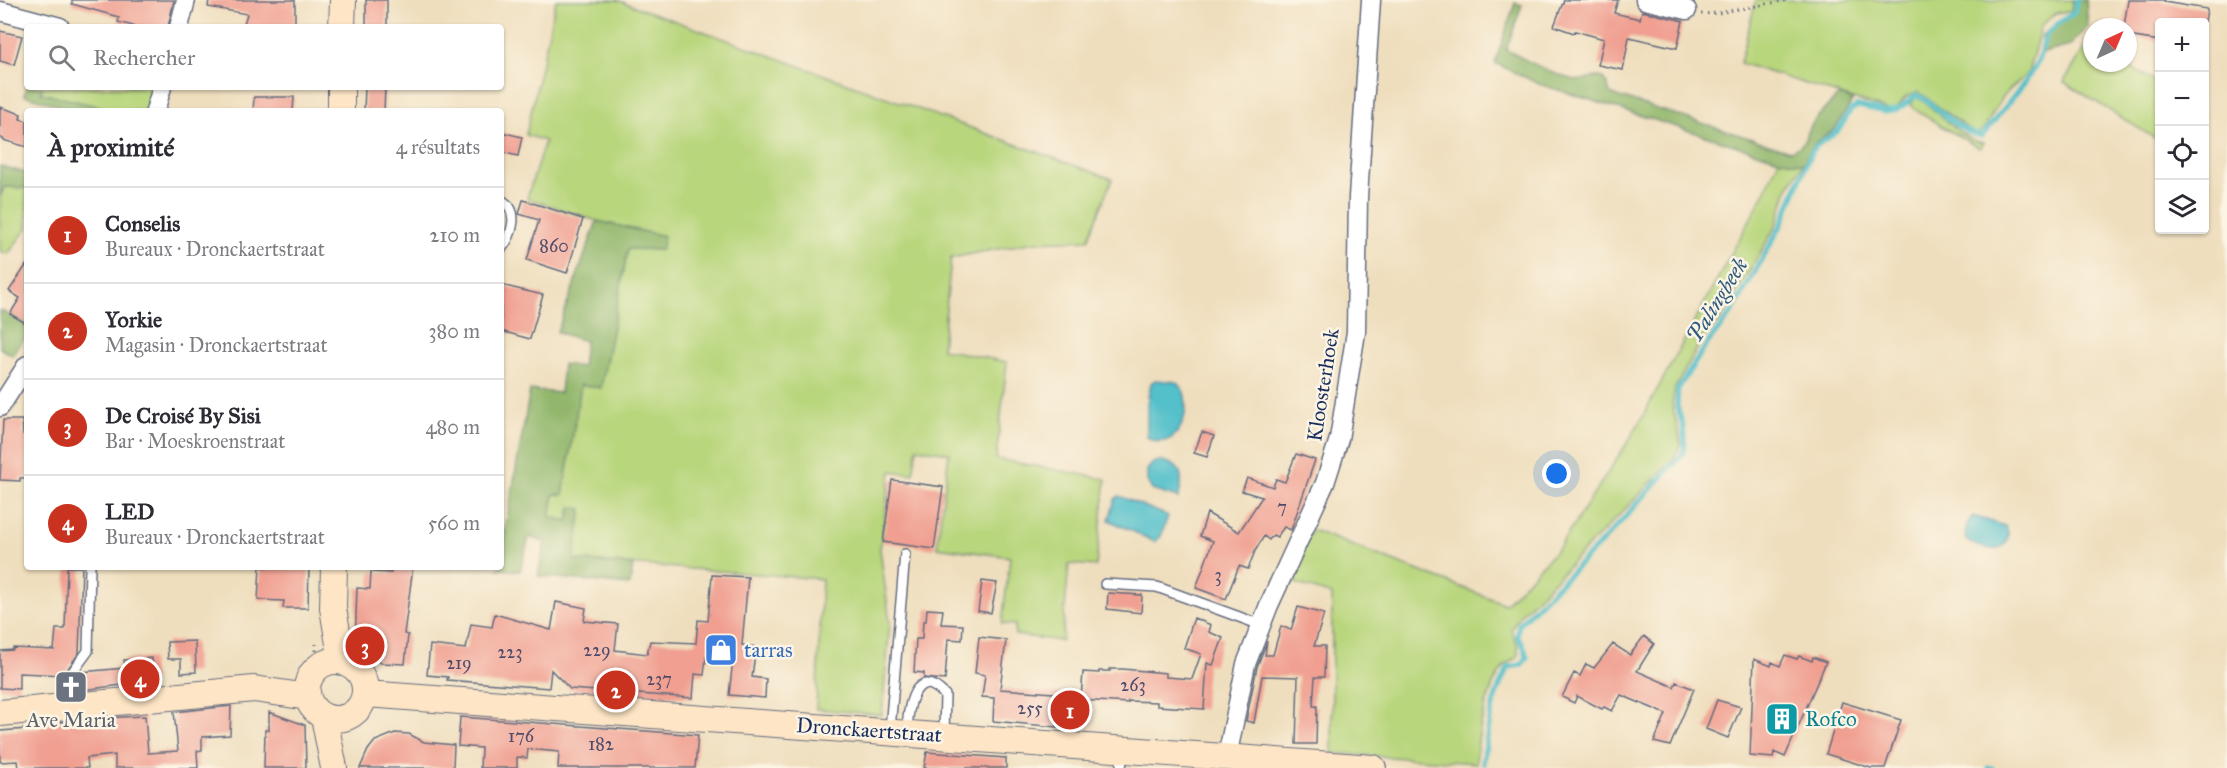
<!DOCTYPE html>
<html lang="fr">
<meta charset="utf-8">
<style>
:root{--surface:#fff;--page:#f2f2f3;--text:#2b2b33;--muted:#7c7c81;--line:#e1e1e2;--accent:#c8321e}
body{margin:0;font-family:"IM FELL Great Primer",serif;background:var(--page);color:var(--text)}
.controls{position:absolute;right:18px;top:18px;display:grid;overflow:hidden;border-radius:6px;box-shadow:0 2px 4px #0004}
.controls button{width:54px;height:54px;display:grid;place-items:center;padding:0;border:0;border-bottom:2px solid var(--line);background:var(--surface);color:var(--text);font:30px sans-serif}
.compass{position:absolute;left:2083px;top:18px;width:54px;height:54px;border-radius:50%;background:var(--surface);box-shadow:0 2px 4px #0004;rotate:44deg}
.you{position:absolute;left:1557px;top:474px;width:21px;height:21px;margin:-15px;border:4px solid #fff;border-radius:50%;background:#1a73e8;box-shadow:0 0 0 9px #1a73e833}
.badge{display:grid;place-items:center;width:39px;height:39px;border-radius:50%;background:var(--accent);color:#fff;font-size:20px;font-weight:700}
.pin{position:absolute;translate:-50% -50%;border:3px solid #fff;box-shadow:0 2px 6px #0006}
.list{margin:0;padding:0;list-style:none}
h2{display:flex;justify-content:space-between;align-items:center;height:78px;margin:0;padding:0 24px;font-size:26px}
h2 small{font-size:20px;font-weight:400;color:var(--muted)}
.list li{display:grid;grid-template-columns:39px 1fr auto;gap:18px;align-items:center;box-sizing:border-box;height:96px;padding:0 24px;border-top:2px solid var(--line)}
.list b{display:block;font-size:22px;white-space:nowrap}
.list p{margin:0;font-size:20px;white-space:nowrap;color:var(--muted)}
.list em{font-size:20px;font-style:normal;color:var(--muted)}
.icon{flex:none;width:33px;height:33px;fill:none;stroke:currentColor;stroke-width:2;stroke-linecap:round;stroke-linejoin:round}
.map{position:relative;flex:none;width:2227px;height:768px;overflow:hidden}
.search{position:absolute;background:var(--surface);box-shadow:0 2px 4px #0004;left:24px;top:24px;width:480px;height:66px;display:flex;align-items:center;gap:15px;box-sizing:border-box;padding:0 21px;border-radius:6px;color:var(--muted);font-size:22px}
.panel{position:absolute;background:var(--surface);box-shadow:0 2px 4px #0004;left:24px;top:108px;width:480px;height:462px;border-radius:6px}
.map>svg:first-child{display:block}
.green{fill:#b8d67c;stroke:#6a826d;stroke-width:1.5}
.forest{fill:#92b76c;stroke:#567365;stroke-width:1.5}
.water{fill:#53c0ca;stroke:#377894;stroke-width:1.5}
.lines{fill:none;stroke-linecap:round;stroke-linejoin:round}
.stream{stroke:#53c0ca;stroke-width:5}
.building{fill:#f09f90}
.lane-casing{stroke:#656c7f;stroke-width:12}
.street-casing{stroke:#656c7f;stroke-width:21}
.secondary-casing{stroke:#656c7f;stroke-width:28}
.path{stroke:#656c7f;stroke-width:3;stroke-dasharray:1.5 4.5;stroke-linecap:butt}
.lane{stroke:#fff;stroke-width:9}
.street{stroke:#fff;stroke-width:18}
.secondary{stroke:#fde5c5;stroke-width:26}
.labels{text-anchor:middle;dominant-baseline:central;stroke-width:5;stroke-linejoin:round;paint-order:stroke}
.number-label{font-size:18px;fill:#504b6a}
.street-label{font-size:21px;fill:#1b2f5e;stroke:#fcf5e5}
.shop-label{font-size:21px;fill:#366cbe;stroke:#fcf5e5;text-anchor:start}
.culture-label{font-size:21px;fill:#0d838f;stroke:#fcf5e5;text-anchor:start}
.worship-label{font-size:21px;fill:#5b616d;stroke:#fcf5e5}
.water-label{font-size:22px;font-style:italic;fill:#2c5a7e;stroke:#fcf5e5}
</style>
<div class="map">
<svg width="2227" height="768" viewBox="0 0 2227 768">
<rect width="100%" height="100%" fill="#fcf5e5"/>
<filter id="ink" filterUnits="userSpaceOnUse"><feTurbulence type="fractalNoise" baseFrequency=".0167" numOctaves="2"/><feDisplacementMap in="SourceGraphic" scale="12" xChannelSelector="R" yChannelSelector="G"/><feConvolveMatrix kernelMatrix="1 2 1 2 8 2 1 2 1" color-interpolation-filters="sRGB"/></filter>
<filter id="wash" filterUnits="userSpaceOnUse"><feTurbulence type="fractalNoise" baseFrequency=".008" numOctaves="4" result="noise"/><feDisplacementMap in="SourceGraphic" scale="24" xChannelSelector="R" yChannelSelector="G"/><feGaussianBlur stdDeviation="1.35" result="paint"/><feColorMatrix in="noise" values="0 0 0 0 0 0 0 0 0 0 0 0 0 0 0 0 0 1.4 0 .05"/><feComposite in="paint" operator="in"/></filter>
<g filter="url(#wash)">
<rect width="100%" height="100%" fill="#efdebd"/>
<path class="green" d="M 556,0 L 617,0 L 1112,179 L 1088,240 L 1034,242 L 951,258 L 942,349 L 1007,362 L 996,459 L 1106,479 L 1096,566 L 1069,564 L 1062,641 L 1015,635 L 1015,625 L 1002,624 L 1010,557 L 937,547 L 949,453 L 917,448 L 913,474 L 891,471 L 880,549 L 890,623 L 882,715 L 816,709 L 822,579 L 574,560 L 568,521 L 550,518 L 554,494 L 563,495 L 581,384 L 601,387 L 628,248 L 661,250 L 664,236 L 597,221 L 527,198 L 545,141 L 526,135 Z
M 1756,0 L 2073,0 L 2071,11 L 2056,13 L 2041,26 L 2028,73 L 2002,97 L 1985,127 L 1976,135 L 1919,92 L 1906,97 L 1895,110 L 1888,110 L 1740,63 Z
M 2089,41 L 2092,43 L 2092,63 L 2124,63 L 2159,85 L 2159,141 L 2064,82 Z
M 42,87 L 157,87 L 147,111 L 100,111 L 101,107 L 41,93 Z
M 1916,97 C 1938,108 1959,140 1984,143 L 1980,148 L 1941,126 L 1910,105 Z
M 1779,159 L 1803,164 L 1788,188 L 1776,226 L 1719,322 L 1704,336 L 1675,388 L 1672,404 L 1681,444 L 1674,458 L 1639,495 L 1519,616 L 1511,630 L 1518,646 L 1518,657 C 1512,660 1506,664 1503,668 C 1486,690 1477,736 1476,763 L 1332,753 L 1332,595 L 1286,580 L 1312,530 L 1505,604 L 1560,546 L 1633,434 L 1765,192 Z
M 4,187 L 27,188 L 27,228 L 8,254 L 0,251 L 0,197 Z"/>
<path class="forest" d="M 2073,0 L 2086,0 L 2088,26 L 2070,46 L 2043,53 L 2042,36 C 2058,20 2069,26 2073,0 Z
M 1515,3 L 1522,5 L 1506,50 C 1529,61 1551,74 1575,80 C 1584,82 1592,74 1602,78 C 1608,81 1608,88 1610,94 L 1790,151 C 1807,146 1804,136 1813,123 C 1820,113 1830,104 1839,95 L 1853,100 L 1835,129 L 1814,144 L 1803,164 L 1779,159 L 1539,84 L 1495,63 Z
M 27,86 L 42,87 L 41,93 L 101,107 L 100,111 L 78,111 L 24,95 Z
M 0,166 L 27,173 L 27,188 L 4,187 L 0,197 Z
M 597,221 L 664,236 L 661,250 L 628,249 L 601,388 L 581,385 L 563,495 L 554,494 L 550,517 L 568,521 L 571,507 L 582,509 L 574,560 L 633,565 L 630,585 L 538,576 L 545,542 L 529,537 L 520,571 L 498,569 L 501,567 L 501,554 L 530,390 L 560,393 L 563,364 L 582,367 L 585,341 L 557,332 Z
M 0,310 L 27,325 L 27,335 L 12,355 L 0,348 Z"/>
<path class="water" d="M 1155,380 L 1177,382 C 1198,400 1179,458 1147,437 L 1147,403 L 1151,383 Z
M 1160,461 C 1184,464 1184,479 1178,498 L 1152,490 L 1147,481 L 1147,470 L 1153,463 Z
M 1119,496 L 1168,516 L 1161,536 L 1155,542 L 1109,520 L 1115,499 Z
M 1973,516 L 2005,526 L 2008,532 C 2008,537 2007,543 2003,546 C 1996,554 1973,545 1966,540 C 1964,532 1967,523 1973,516 Z"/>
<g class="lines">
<path class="stream" d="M 1483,764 C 1489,728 1490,699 1509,667 L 1521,665 L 1527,658 L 1524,647 L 1517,636 L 1519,624 L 1604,540 L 1682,455 L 1685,445 L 1683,426 L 1677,406 L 1678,389 L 1707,344 L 1731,314 L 1781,226 L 1810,155 L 1816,146 L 1838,131 L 1851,110 L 1858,106 L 1885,112 L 1897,110 L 1917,95 C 1940,107 1956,132 1982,136 L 2026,81 L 2038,61 L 2046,35 L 2062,20 L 2074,13 L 2077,0
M 1988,768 L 1992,768"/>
</g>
<g id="blocks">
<path class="building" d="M 72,0 L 174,0 L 168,27 L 137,27 L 118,22 L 119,17 L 72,4 Z
M 209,0 L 295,0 L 295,27 L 243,27 L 247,14 L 208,7 Z
M 366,0 L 387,0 L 387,27 L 366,27 Z
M 1564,0 L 1618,0 L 1614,13 L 1640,19 L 1642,11 L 1683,21 L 1677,48 L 1629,37 L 1623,70 L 1598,65 L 1604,39 L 1575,31 L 1574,33 L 1554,26 Z
M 2128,0 L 2164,0 L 2164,2 L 2207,9 L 2205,22 L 2160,22 L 2160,41 L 2128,36 L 2128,27 L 2124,27 Z
M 0,31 L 22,36 L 14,65 L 0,61 Z
M 365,87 L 385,87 L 384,111 L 364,111 Z
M 254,97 L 294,97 L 293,111 L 253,111 Z
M 0,107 L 21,114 L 20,119 L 27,121 L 27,147 L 3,140 L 3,139 L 0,137 Z
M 501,132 L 522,137 L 518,156 L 501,152 Z
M 523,200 L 583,219 L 567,273 L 527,260 L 539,220 L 519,214 Z
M 27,264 L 27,324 L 10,314 L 20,298 L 9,291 Z
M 501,285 L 543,295 L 530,339 L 501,331 Z
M 3,420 L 22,420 L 23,434 L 27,434 L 27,478 L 20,478 L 20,481 L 0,480 Z
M 1202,432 L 1214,436 L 1207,457 L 1194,453 Z
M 1296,454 L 1315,460 L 1291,530 L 1284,527 L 1277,537 L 1273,535 L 1269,540 L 1264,536 L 1255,551 L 1248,569 L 1239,566 L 1226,599 L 1196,588 L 1213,541 L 1200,536 L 1207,513 L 1239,532 L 1262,497 L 1242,491 L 1247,478 L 1273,487 L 1276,479 L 1285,482 Z
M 892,480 L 943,487 L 934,549 L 883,542 Z
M 67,567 L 82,567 L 79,653 L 67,670 L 69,690 L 66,675 L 19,673 L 19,689 L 0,688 L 0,651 L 13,650 L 13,648 L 54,650 L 56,629 L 65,629 Z
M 260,567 L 309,567 L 308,608 L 283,608 L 284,601 L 258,600 Z
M 392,567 L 413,567 L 404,634 L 408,635 L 405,664 L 381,663 L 355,643 L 357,588 L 370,589 L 371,572 L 391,573 Z
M 712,575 L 748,577 L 742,645 L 756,647 L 752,677 L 766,679 L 765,698 L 729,695 L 733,659 L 706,657 L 704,675 L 695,674 L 693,698 L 570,689 L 551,670 L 549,688 L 447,680 L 448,677 L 427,675 L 430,645 L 466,649 L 471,624 L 492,627 L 495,614 L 551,630 L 556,602 L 586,608 L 584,621 L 618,624 L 615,650 L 647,654 L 650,641 L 696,643 L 698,620 L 708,621 Z
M 982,581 L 997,583 L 991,613 L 978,611 Z
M 1108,593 L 1142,595 L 1141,613 L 1107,609 Z
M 1298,607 L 1324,614 L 1314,646 L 1325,646 L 1324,677 L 1315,677 L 1313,706 L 1317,706 L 1316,744 L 1296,744 L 1298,677 L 1262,676 L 1254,723 L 1246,721 L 1257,667 L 1267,641 L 1265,655 L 1273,655 L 1281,626 L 1291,630 Z
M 927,609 L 943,610 L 941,624 L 963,625 L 962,640 L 948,639 L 945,680 L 924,678 L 924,673 L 914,672 L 916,639 L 922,639 L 923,621 L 926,621 Z
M 1194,618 L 1211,625 L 1209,632 L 1223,638 L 1213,665 L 1207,663 L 1204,709 L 1157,706 L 1157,702 L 1128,701 L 1128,703 L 1081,700 L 1081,717 L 1058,715 L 1057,727 L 993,721 L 994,698 L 982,697 L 985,675 L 975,673 L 979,637 L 1006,640 L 1000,689 L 1081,695 L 1081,699 L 1083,672 L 1099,673 L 1099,671 L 1110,671 L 1110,669 L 1123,669 L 1166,673 L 1166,677 L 1192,679 L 1201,654 L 1184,648 Z
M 1644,636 L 1654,644 L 1637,671 L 1674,687 L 1676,682 L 1694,689 L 1670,746 L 1654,742 L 1666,714 L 1621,695 L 1612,711 L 1604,707 L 1602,709 L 1577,696 L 1574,703 L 1562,697 L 1574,673 L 1580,676 L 1586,664 L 1594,668 L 1613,644 L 1630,655 Z
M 195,641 L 196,672 L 181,673 L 181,659 L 168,659 L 167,642 Z
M 1785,655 L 1797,659 L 1799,656 L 1812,661 L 1813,657 L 1826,662 L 1785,757 L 1774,752 L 1773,758 L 1750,756 L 1754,659 L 1771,666 L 1772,662 L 1780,666 Z
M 152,658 L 154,681 L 82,690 L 81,672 L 125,668 L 124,660 Z
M 1717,700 L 1741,707 L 1728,738 L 1706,729 Z
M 1842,702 L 1901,720 L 1885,768 L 1871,768 L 1826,754 Z
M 231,706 L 230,735 L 202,737 L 202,750 L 197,751 L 198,768 L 115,768 L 115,755 L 87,758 L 88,768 L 19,768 L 18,761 L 0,762 L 0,731 L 41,728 L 38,724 L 49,725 L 49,723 L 122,717 L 145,716 L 148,753 L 178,751 L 174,712 Z
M 269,712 L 305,725 L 306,768 L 264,768 L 265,730 L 269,730 Z
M 460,717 L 698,735 L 695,768 L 558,768 L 559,752 L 528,749 L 527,758 L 517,757 L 517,768 L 480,768 L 481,748 L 458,746 Z
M 395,733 L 409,734 L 424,742 L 454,745 L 453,768 L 360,768 L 368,750 L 375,741 Z
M 927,752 L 1006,758 L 1006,768 L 924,768 Z"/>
</g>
</g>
<g filter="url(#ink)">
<use href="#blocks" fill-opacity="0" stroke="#656c7f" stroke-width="1.5"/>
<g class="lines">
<defs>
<path id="lane" d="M 501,200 C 521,210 512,236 501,249
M 1105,584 L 1157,587 L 1261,625
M 77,705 L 74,670 L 88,651 L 90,567
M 890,729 L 905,554
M 907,731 C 908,709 914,663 945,695 L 944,733
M 1121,768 L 1123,751"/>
<path id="street" d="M 1645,0 L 1687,10
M 0,11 L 60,27
M 179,27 L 186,0
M 155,111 L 162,87
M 0,407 L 27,365
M 1227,757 L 1246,664 L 1269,605 L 1325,483 L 1339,439 L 1356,332 L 1358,197 L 1371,0"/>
<path id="secondary" d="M 342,27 L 343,0
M 341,111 L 341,87
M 334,567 L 333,608 L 342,662
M307 690a29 29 0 1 1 58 0a29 29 0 1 1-58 0Z
M 366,694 L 1373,768
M 0,713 L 254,689 L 308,697
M 324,717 L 334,768"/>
</defs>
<use href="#lane" class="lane-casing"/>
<use href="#street" class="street-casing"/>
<use href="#secondary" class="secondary-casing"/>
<path class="path" d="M 1701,14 L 1718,13 L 1788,0
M 316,669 L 316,644"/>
<use href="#lane" class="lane"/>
<use href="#street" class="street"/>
<use href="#secondary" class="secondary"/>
</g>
</g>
<defs>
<symbol id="shop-square" viewBox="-11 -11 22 22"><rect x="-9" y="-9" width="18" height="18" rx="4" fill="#3f7fe0" stroke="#fcf5e5"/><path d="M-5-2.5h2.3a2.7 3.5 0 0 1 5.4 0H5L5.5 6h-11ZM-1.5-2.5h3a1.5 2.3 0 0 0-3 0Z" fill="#fff"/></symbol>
<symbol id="church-square" viewBox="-11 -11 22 22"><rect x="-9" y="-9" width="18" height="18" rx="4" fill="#6b7280" stroke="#fcf5e5"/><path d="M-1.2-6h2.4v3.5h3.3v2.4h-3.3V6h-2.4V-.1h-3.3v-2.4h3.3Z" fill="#fff"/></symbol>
<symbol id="building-square" viewBox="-11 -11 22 22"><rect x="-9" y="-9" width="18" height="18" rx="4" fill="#0f9aa8" stroke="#fcf5e5"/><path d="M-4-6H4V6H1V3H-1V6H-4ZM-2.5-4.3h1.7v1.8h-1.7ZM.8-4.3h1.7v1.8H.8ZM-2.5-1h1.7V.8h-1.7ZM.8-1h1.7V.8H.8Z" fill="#fff"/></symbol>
</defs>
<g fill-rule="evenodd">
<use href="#shop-square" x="702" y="631" width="38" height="38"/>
<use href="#church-square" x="52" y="668" width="38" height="38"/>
<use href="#building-square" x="1763" y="700" width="38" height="38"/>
</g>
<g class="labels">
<g class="number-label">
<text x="554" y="246">860</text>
<text x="1282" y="507">7</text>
<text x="1218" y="575">3</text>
<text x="597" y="650">229</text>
<text x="510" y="652">223</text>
<text x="459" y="663">219</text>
<text x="659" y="679">237</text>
<text x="1133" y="685">263</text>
<text x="1030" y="708">255</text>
<text x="521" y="736">176</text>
<text x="601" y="744">182</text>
</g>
<g class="street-label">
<text transform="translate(1323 385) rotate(-81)">Kloosterhoek</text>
<text transform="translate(869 730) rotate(4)">Dronckaertstraat</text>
</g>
<g class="shop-label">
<text x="744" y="650">tarras</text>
</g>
<g class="culture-label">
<text x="1805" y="719">Rofco</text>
</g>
<g class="worship-label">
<text x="71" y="720">Ave Maria</text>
</g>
<g class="water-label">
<text transform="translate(1717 300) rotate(-58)">Palingbeek</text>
</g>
</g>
</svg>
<div class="controls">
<button>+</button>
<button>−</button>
<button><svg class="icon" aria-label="locate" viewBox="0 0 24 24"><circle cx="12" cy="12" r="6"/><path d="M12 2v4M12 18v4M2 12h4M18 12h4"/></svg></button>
<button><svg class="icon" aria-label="layers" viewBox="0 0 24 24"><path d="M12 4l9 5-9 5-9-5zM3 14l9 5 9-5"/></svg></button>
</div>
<svg class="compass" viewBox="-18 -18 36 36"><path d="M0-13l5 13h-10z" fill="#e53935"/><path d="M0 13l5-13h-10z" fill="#7c7c81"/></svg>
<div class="you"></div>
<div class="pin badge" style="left:1070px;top:710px">1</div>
<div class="pin badge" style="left:616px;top:690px">2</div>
<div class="pin badge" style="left:365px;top:646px">3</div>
<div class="pin badge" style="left:140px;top:679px">4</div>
<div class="search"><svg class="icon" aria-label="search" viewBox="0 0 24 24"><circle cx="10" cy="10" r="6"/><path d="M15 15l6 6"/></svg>Rechercher</div>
<section class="panel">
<h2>À proximité<small>4 résultats</small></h2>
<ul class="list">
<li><span class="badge">1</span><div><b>Conselis</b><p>Bureaux · Dronckaertstraat</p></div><em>210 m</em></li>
<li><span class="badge">2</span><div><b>Yorkie</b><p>Magasin · Dronckaertstraat</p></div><em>380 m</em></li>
<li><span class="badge">3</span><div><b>De Croisé By Sisi</b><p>Bar · Moeskroenstraat</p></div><em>480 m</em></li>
<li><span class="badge">4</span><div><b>LED</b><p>Bureaux · Dronckaertstraat</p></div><em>560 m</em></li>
</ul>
</section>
</div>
